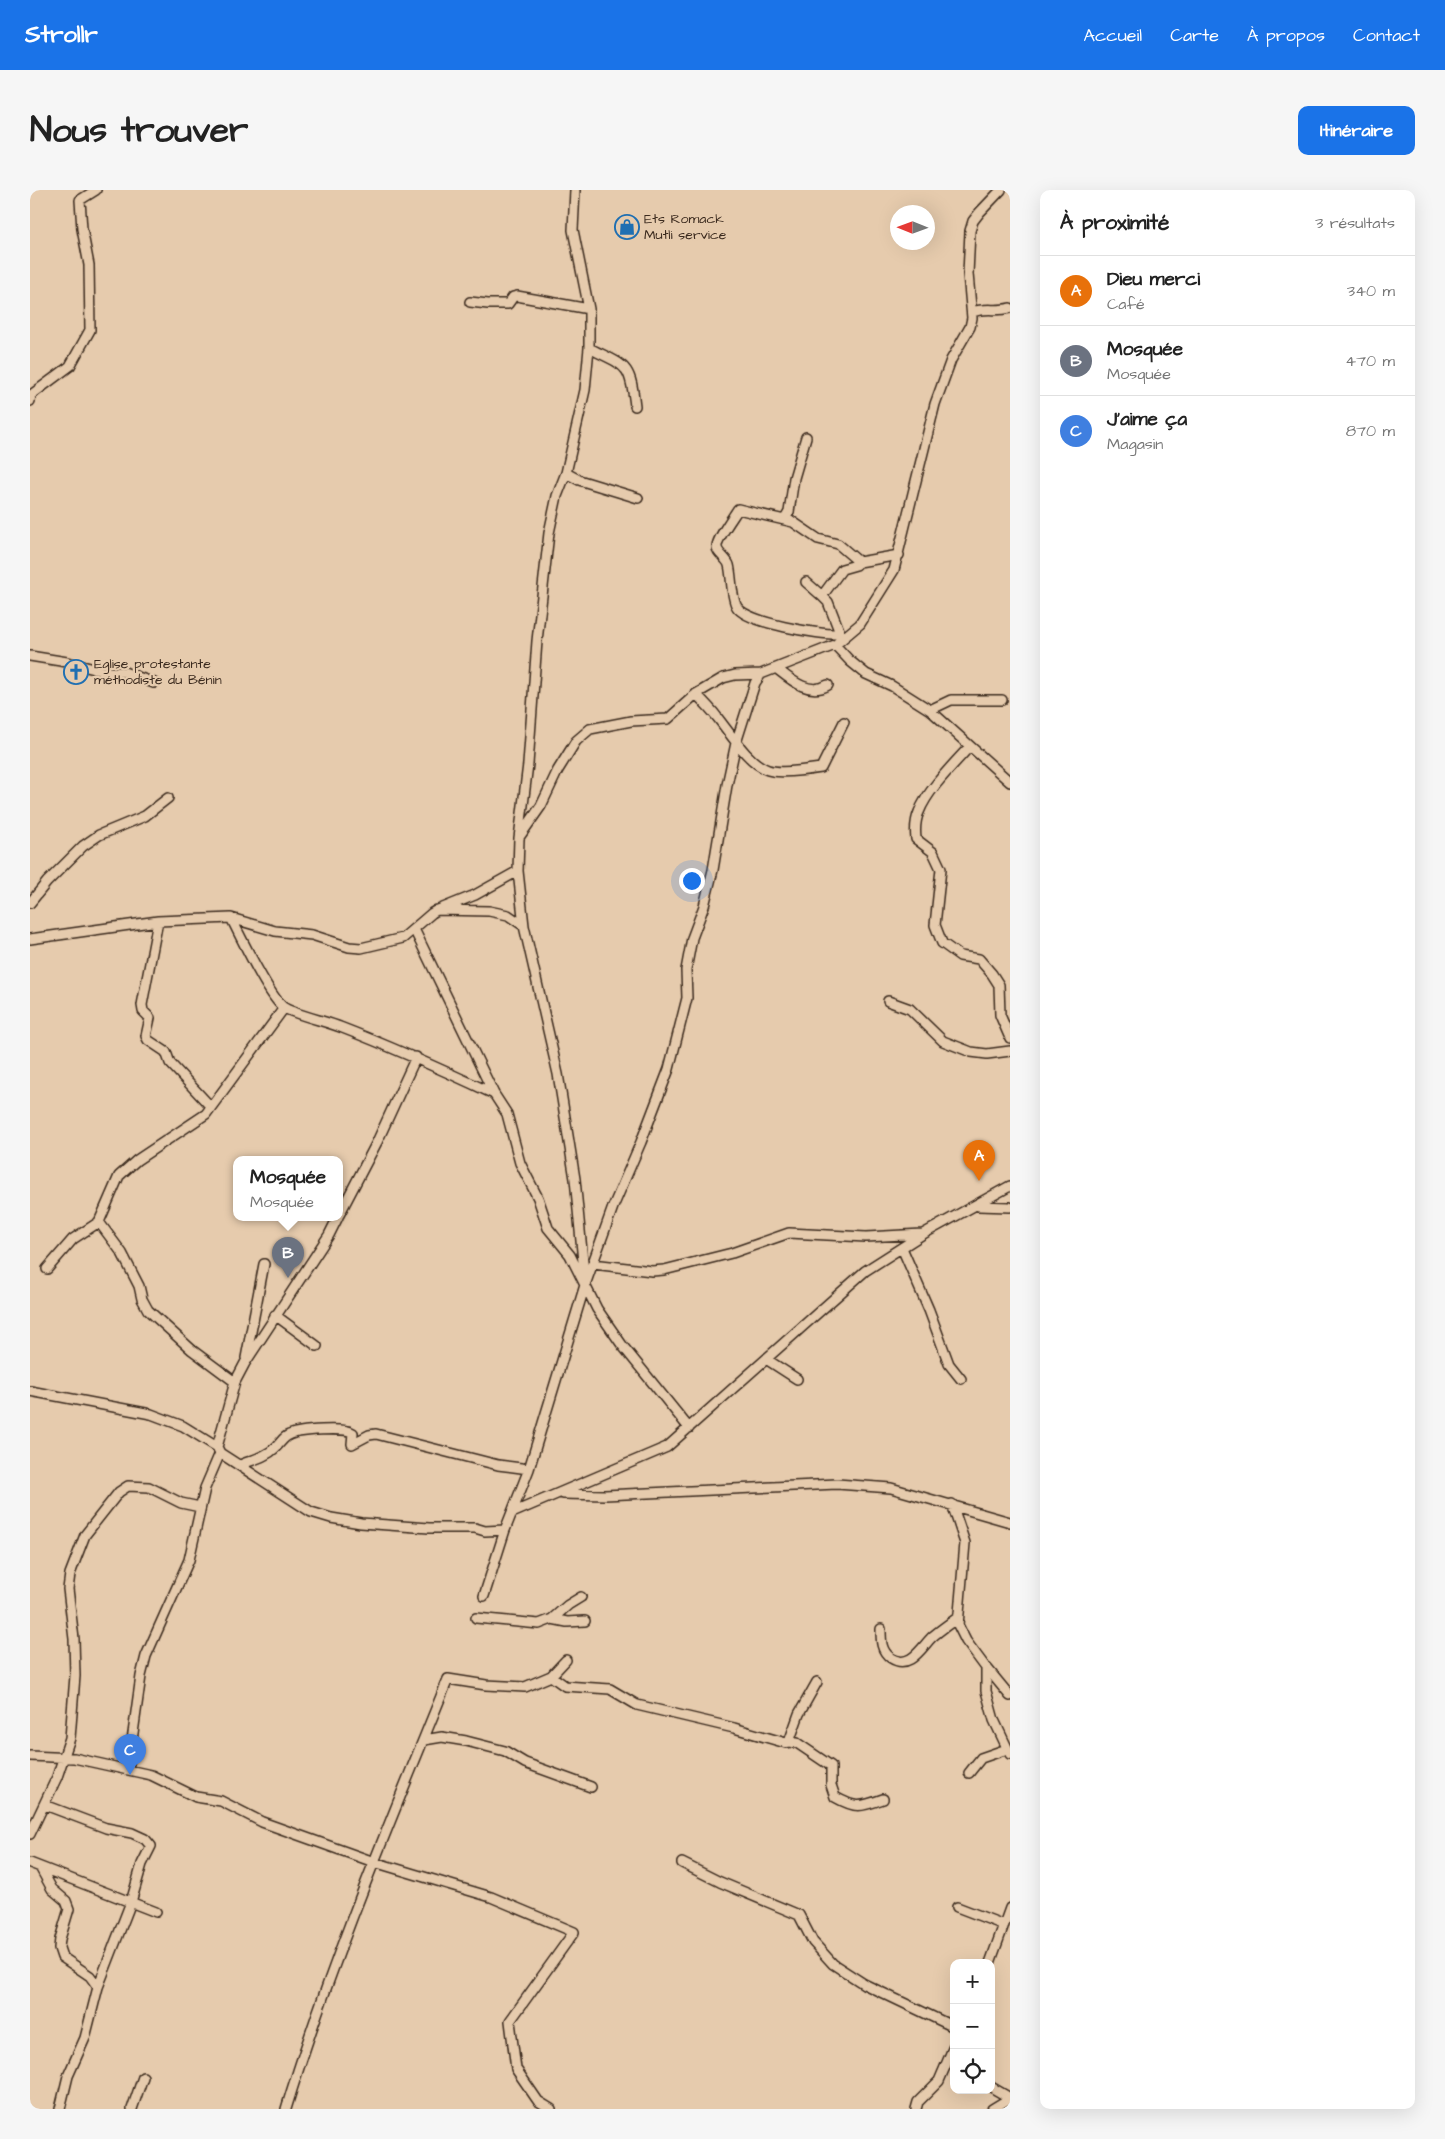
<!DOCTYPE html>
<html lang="fr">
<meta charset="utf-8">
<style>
:root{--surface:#fff;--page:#f6f6f6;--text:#222;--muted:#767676;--line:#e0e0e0;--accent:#1a73e8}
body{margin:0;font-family:"Architects Daughter",sans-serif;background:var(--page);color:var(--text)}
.controls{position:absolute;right:15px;bottom:15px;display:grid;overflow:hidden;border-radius:10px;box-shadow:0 5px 20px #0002}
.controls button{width:45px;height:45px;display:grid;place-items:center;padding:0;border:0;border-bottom:1px solid var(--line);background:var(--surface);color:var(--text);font:25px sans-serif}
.compass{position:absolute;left:860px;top:15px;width:45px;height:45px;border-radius:50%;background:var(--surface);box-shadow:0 5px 20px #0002;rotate:271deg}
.you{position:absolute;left:661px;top:690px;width:18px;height:18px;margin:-12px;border:4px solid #fff;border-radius:50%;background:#1a73e8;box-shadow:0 0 0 8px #1a73e833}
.badge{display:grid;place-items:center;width:32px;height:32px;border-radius:50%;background:var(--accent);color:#fff;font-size:16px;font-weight:700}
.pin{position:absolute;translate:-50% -41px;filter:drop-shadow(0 1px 2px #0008)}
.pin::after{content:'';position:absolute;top:26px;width:18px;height:15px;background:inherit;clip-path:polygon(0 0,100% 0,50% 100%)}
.popup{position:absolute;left:203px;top:966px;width:110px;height:65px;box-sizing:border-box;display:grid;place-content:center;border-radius:10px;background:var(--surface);filter:drop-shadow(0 1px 4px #0005);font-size:16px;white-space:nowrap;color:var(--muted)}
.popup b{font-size:19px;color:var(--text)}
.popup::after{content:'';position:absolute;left:50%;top:100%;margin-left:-10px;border:10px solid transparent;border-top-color:var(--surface)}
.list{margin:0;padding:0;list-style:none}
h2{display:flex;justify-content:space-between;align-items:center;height:65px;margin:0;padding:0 20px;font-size:21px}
h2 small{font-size:16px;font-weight:400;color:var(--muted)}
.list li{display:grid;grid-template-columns:32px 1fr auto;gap:15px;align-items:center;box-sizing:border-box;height:70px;padding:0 20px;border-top:1px solid var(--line)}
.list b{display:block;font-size:19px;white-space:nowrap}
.list p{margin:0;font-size:16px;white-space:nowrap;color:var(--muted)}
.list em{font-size:16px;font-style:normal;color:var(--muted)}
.icon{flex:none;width:28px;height:28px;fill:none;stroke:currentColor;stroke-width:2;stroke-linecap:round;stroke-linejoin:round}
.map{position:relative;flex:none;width:980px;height:1919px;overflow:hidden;border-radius:10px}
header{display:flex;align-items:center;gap:30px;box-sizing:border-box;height:70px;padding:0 25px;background:var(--accent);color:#fff}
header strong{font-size:24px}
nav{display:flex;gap:28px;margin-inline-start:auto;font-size:18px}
.intro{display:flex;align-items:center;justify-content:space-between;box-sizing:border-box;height:120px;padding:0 30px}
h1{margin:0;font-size:35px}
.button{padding:12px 22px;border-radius:10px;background:var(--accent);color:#fff;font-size:18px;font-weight:700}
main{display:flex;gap:30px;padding:0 30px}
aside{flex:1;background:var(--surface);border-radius:10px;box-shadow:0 5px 20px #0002}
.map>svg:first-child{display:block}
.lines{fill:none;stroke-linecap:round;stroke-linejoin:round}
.minor-casing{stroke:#3b2a1e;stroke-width:12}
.minor{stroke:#e6cbad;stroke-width:9}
.labels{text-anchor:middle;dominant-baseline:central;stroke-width:4.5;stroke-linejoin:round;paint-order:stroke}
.poi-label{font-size:14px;fill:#3b2a1e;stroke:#e6cbad;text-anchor:start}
</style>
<header>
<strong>Strollr</strong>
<nav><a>Accueil</a><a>Carte</a><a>À propos</a><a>Contact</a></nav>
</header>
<div class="intro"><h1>Nous trouver</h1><a class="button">Itinéraire</a></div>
<main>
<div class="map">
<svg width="980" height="1919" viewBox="0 0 980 1919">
<rect width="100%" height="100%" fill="#e6cbad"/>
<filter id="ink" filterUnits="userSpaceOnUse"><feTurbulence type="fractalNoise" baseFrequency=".02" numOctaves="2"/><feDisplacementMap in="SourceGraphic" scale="10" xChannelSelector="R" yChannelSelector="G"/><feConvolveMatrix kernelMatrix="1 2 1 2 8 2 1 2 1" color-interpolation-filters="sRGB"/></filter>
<g filter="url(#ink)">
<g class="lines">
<defs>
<path id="minor" d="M 545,0 L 543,40 L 559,119 L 559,158 L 555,200 L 536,283 L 527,306 L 519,343 L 507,451 L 498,574 L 489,648 L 488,681 L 494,736 L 528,884 L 545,989 L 555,1092
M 440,112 L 458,114 L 478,114 L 483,107 L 487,106 L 559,119
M 943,122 C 955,117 967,122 980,118
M 559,158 C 597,177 600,173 605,216
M 0,211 L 1,205 L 40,176 L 60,140 L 59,75 L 52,39 L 50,10 L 66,0
M 536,283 L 549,290 L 608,308
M 755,329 L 759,322 L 764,288 L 776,247
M 776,392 L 792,406
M 809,444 C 790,445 717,433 707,417 C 701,408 702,386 699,375 C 697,368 686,363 687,356 C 687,349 703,327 708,319 L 763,332 L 788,349 L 808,354 L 829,372
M 812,448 L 798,412 L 792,406 L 812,379 L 826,375 L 829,372 L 869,365
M 805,455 L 820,471 L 836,484 L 862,496 L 900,520 L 980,592
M 0,466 L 37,472 L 76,482 L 94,482 L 124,493
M 747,479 C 761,490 779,506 798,495
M 666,504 C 673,511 681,519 687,527 C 700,543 718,573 738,580 C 750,584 778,580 791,578 L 814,532
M 900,520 L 921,510 L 972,510
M 940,556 C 924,574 898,599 889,622 C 885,631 885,640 886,649 L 903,662 L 911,679 L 905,735 L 912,753 L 930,766 L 949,769 L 962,784 L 969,795 L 970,825 L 980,848
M 490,646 L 511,616 L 528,580 L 546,551 L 560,539 L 601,531 L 638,529 L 666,504 L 693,488 L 705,485 L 731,484
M 0,713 L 17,692 L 53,656 L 69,645 L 115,626 L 138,608
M 408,720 L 445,705 L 488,681
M 201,728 L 245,741 L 282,745 L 319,757 L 331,758 L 373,748 L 402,723 L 407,720 L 459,721 L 478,725 L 494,736
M 128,731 L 112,815 L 113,821 L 120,828 L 116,846 L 118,850 L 136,862 L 140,873 L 181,917
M 384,739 L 464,904 L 477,924 L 490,973 L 508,1008 L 518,1038 L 540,1065 L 567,1119 L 592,1155 L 659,1238
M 0,749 L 128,731 L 201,728 C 211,747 238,805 253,817 C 260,823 298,832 310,837 C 362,857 413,880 464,904
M 858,811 L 880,819 L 913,851 L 941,862 L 957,864 L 980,861
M 948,1016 L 980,1017
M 309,1025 L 347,952 L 386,867
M 872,1058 L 899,1120 L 919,1174 L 931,1189
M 563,1074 L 622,1081 L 634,1080 L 702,1063 L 759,1043 L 836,1047 L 892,1044
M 17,1079 L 43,1049 L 69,1032
M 245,1125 L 287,1156
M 216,1168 L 234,1074
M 736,1169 L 767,1189
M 205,1192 L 162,1160 L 118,1120 L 112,1109 L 109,1096 L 92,1063 L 69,1032 L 89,986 L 107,970 L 176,924 L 254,818
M 0,1201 L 121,1224 L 153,1236 L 187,1257
M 190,1263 L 281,1322 L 301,1328 L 331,1333 L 399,1338 L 445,1338 L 455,1341 L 475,1340
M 210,1275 C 222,1270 236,1267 245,1258 C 250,1254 253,1247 259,1245 C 269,1240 316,1237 323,1243 L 322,1254 L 339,1245 L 346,1244 L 468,1275 L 499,1279
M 533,1304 L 575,1305 L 807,1294 L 861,1298 L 980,1332
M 922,1314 L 935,1353 L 928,1435 L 936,1451 L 956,1478 L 956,1501 L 964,1530 L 980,1564
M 482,1323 L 637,1257 L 835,1081 L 893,1044 L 980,996
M 454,1406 L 475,1340 L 499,1279 L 555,1095 L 583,1017 L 611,952 L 639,879 L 657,808 L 656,780 L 662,748 L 674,716 L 683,680 L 697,595 L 706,553 L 725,493 L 731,484 L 805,455 L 830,434 L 864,380 L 905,214 L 921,170 L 940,137 L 942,128 L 938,84 L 940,41 L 943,31 L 950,22 L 971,0
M 446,1428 L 509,1434 L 522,1429 L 537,1432 L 555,1431
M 522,1429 L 538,1415 L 551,1407
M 851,1439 C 851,1451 851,1461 861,1468 C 880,1480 891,1458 902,1447 C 910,1440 919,1434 927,1428
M 957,1478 L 980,1506
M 521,1486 L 535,1496 L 580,1499 L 607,1515 L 704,1538 L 756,1553 L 759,1552 L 769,1524 L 787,1492
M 394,1550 L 412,1547 L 436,1551 L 475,1561 L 495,1573 L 561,1597
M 759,1552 L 767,1553 L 801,1576 L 801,1595 L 805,1607 C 826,1619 831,1617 853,1609
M 0,1566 L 44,1568 L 121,1585 L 166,1607 L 191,1611 L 232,1632 L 344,1672 L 461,1707 L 544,1742 L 480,1831 L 486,1879 L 508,1911 L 521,1919
M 98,1579 L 111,1486 L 116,1466 L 159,1370 L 175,1298 L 190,1263 L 187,1257 L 205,1192 L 215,1173 L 299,1045 L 308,1027
M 939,1583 L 951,1568 L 977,1559
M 15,1615 L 76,1638 L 102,1643 L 115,1649 L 121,1656 L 112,1674 L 101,1712 L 68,1797 L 55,1848 L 38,1886 L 30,1919
M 0,1644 L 27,1587 L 40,1548 L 45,1486 L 44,1449 L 38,1399 L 40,1384 L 55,1345 L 89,1302 L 98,1296 L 119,1297 L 151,1313 L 170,1317 L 172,1311
M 0,1673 L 126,1722
M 652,1673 L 690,1692 L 769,1725 L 783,1752 L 803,1774 L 834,1794 L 924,1837
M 10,1677 L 22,1699 L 36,1711 L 39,1719 L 30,1749 L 29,1758 L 32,1767 L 60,1786 L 68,1797
M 927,1717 L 974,1735
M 960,1773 L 980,1718
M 961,1897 L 980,1908
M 102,1919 L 113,1887
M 256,1919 C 301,1771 360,1632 418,1489 L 456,1495 L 495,1497 L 521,1486 L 536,1470
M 886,1919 L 888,1912 L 909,1891 L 924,1856
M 962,1919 L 980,1908"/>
</defs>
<use href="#minor" class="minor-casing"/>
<use href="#minor" class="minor"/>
</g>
</g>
<defs>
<symbol id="shop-ring" viewBox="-11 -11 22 22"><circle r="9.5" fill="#e6cbad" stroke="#1f6fb2" stroke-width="1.5"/><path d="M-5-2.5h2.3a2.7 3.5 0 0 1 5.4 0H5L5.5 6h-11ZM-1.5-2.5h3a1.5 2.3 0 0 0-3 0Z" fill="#1f6fb2"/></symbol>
<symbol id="church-ring" viewBox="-11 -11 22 22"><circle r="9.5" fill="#e6cbad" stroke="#1f6fb2" stroke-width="1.5"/><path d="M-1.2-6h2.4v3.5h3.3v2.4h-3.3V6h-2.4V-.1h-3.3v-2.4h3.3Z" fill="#1f6fb2"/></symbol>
</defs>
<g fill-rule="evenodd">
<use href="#shop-ring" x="583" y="23" width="28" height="28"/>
<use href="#church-ring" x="32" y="468" width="28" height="28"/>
</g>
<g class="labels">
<g class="poi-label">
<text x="614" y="29">Ets Romack<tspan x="614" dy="16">Mutli service</tspan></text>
<text x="64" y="474">Eglise protestante<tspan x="64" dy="16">méthodiste du Bénin</tspan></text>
</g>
</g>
</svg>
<div class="controls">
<button>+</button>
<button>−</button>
<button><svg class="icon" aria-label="locate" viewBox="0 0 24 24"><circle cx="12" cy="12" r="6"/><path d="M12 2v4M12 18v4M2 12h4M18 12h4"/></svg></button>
</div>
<svg class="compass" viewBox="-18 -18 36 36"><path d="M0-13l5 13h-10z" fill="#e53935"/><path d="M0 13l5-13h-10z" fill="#767676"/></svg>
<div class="you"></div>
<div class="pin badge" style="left:949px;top:991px;background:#e8710a">A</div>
<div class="pin badge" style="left:258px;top:1088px;background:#6b7280">B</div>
<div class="popup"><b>Mosquée</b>Mosquée</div>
<div class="pin badge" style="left:100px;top:1585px;background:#3f7fe0">C</div>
</div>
<aside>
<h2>À proximité<small>3 résultats</small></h2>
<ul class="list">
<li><span class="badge" style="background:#e8710a">A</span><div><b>Dieu merci</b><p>Café</p></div><em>340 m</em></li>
<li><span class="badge" style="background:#6b7280">B</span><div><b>Mosquée</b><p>Mosquée</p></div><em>470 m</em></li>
<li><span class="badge" style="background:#3f7fe0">C</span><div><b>J'aime ça</b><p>Magasin</p></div><em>870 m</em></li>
</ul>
</aside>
</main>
